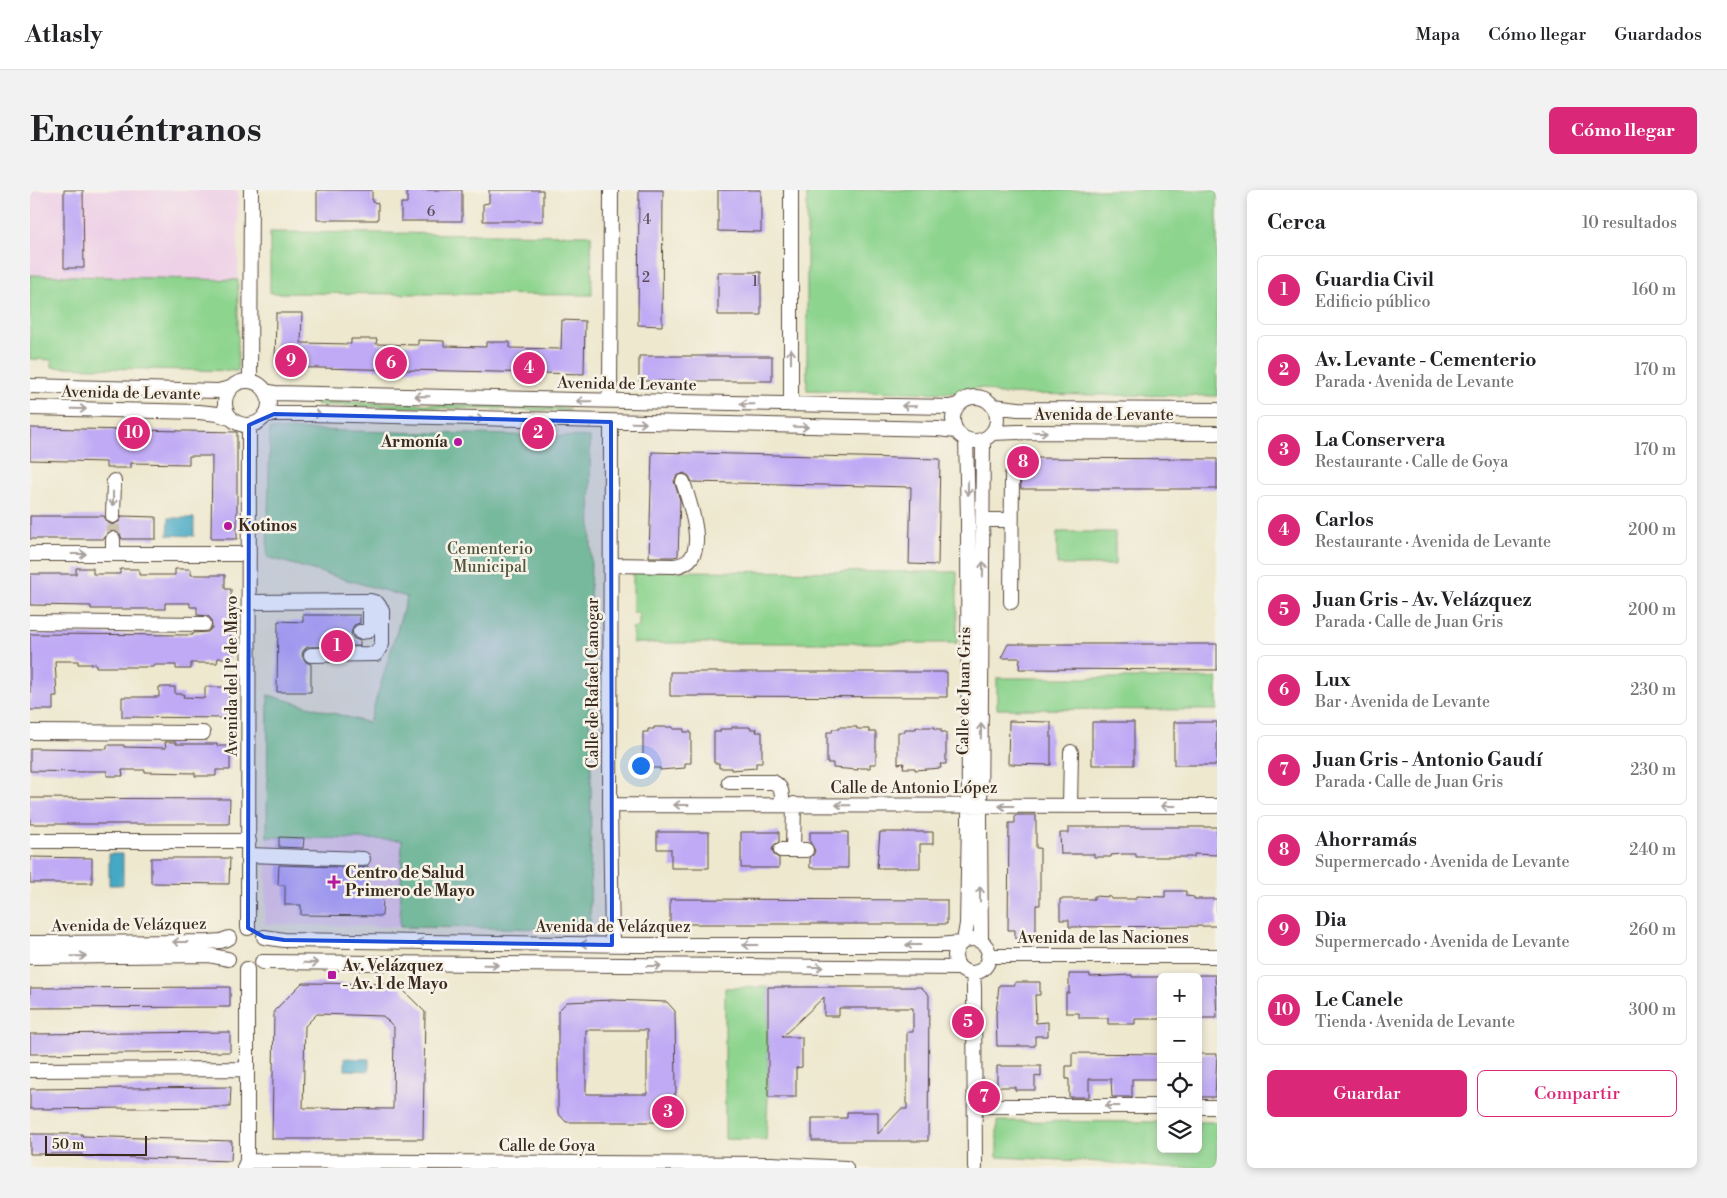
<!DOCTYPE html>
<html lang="es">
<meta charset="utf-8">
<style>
:root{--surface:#fff;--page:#f2f2f2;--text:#202124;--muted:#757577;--line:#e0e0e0;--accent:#db2777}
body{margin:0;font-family:"Libre Bodoni",serif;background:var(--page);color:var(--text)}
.controls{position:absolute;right:15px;bottom:15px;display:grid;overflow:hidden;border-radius:8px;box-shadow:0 2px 8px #0003}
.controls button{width:45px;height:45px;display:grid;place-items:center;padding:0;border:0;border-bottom:1px solid var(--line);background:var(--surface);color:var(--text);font:25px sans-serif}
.scale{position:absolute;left:15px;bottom:12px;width:102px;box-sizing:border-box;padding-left:5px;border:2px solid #3b2a1e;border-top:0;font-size:14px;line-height:18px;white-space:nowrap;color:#3b2a1e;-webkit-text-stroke:4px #f7f3e8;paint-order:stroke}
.you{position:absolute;left:610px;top:575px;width:18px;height:18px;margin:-12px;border:4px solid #fff;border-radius:50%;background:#1a73e8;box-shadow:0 0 0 8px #1a73e833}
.badge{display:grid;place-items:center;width:32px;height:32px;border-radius:50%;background:var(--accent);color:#fff;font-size:16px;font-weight:700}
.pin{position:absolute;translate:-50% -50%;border:2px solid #fff;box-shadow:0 1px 5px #0006}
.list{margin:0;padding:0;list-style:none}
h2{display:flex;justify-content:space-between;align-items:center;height:65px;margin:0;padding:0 20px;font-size:21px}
h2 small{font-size:16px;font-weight:400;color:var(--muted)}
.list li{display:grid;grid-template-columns:32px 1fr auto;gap:15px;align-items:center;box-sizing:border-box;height:70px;margin:0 10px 10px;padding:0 10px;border:1px solid var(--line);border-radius:8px}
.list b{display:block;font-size:19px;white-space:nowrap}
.list p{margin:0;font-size:16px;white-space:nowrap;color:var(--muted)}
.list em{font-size:16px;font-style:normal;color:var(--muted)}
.actions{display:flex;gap:10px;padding:15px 20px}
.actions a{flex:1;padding:11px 0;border:1px solid var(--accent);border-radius:8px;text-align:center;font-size:18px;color:var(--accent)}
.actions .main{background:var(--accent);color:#fff}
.icon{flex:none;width:28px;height:28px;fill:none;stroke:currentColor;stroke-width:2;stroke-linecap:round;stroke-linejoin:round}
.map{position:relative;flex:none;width:1187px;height:978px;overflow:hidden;border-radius:8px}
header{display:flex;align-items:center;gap:30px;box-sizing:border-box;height:70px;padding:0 25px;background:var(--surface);border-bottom:1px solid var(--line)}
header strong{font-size:24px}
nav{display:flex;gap:28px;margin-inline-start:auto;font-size:18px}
.intro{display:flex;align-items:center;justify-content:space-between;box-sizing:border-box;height:120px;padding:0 30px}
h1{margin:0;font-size:35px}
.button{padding:12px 22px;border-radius:8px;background:var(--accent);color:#fff;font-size:18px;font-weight:700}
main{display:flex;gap:30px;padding:0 30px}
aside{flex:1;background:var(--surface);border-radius:8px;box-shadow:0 2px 8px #0003}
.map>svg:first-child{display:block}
.built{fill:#eed0e7}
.green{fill:#8dd48e;stroke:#647f56}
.water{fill:#44a8c4;stroke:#406971}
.building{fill:#c0aaf5;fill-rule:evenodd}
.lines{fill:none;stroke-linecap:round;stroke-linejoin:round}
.minor-tunnel{stroke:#cac2ac;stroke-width:14;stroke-dasharray:14 7;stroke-linecap:butt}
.minor-casing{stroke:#564639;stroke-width:16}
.minor{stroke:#fff;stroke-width:14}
.oneway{stroke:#a79f9a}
.marked{fill:#1d4ed8;fill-opacity:0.2;stroke:#1d4ed8;stroke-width:4;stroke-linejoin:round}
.poi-dot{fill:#b5179e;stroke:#f7f3e8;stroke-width:2}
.labels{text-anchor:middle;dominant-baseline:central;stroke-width:5;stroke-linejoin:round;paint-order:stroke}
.number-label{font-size:14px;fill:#5c4a54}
.street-label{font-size:16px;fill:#3b2a1e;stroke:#f7f3e8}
.poi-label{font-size:16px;font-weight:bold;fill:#3b2a1e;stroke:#f7f3e8;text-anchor:start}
.park-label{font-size:16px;fill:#50543a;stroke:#f7f3e8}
</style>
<header>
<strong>Atlasly</strong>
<nav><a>Mapa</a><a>Cómo llegar</a><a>Guardados</a></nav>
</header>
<div class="intro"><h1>Encuéntranos</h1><a class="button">Cómo llegar</a></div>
<main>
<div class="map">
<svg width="1187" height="978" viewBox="0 0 1187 978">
<rect width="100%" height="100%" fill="#f7f3e8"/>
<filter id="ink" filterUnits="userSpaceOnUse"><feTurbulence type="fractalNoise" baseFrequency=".02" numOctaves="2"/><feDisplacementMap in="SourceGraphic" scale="10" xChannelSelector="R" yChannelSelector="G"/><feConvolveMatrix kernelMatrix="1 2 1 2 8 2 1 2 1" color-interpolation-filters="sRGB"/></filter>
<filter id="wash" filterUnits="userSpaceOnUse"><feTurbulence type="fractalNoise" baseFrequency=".0096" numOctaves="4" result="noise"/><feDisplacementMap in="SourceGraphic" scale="20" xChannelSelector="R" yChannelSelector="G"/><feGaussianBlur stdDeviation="1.12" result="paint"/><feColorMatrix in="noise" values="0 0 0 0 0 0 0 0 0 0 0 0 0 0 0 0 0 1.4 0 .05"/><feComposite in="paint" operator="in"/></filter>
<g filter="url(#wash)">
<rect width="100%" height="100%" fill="#eee8cf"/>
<path class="built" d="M 0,0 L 208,0 L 208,90 L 0,85 Z
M 237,647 L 372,650 L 370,737 L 235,734 Z"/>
<path class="green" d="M 777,0 L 1187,0 L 1187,206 L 969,204 L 952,198 L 947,198 L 922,203 L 777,200 Z
M 240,42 L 561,45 L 562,105 L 240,103 Z
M 0,85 L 208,90 L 208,181 L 22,177 L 22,170 L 0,169 Z
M 286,211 L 539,218 L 539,221 L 286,215 Z
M 240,239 L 560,247 L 561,368 L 558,490 L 561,583 L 560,739 L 370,737 L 372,650 L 237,647 L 238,505 L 339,533 L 377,407 L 237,367 Z
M 1027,342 L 1085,342 L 1085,375 L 1027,375 Z
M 603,381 L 927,382 L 927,453 L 603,453 L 602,438 L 609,437 L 609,423 L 603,423 Z
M 967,488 L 1187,488 L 1187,520 L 967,519 Z
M 738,797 L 738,907 L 736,950 L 695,949 L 695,798 Z
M 967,931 L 1131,932 L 1131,959 L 1168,959 L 1168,932 L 1187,932 L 1187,978 L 1134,978 L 1072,972 L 967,967 Z"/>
<path class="water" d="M 139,328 L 164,328 L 164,346 L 138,345 Z
M 79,664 L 93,664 L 93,695 L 79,695 Z
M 315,868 L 339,869 L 339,881 L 315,880 Z"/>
<g id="blocks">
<path class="building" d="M 34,0 L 53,0 L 54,78 L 34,78 Z
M 287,0 L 342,0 L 342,12 L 348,13 L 348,30 L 287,30 Z
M 377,0 L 432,0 L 432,31 L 371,31 L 371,13 L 377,13 Z
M 459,0 L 513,0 L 513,31 L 453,31 L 453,14 L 459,13 Z
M 609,0 L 633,0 L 632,136 L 608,135 Z
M 688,0 L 731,0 L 731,42 L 688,41 Z
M 688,82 L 731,82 L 731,125 L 688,125 Z
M 246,123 L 272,123 L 271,153 L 321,154 L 321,149 L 347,149 L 346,154 L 388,155 L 388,150 L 414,151 L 414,156 L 456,157 L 456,152 L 480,152 L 480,158 L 531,159 L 532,130 L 555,131 L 554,184 L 245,177 Z
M 609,166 L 742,166 L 742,191 L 609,191 Z
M 0,238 L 207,242 L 207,349 L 181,349 L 182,266 L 159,266 L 159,274 L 101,273 L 101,278 L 76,278 L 76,272 L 0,270 Z
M 622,262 L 910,269 L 908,375 L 879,374 L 881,297 L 662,292 L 659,286 L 654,283 L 647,286 L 644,291 L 650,310 L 648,366 L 643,367 L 619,367 Z
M 989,268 L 1187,269 L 1187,299 L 991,299 Z
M 0,326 L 74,326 L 78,333 L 83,335 L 90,331 L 92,326 L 126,327 L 126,349 L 92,349 L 90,344 L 83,340 L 78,342 L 74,349 L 0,349 Z
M 46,378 L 63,378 L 63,384 L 90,384 L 90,379 L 109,379 L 109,385 L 145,385 L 145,379 L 161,379 L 161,385 L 195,385 L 195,399 L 201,399 L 200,468 L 188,468 L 187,473 L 161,473 L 161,479 L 146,479 L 146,475 L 124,475 L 124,477 L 66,477 L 66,474 L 48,474 L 48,471 L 25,471 L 27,506 L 23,506 L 23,520 L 0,520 L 0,444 L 163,445 L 163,443 L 178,442 L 182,438 L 181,429 L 178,426 L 167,425 L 167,417 L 160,417 L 160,413 L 135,413 L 135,419 L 61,419 L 61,416 L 0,415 L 0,384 L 46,384 Z
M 273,425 L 330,425 L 330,433 L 324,435 L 321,443 L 323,448 L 330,451 L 330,456 L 277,457 L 273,461 L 272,466 L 276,472 L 281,474 L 281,502 L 247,502 L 248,431 L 273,432 Z
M 978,454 L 1187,454 L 1187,480 L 989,479 L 990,468 L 971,468 Z
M 640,482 L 917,482 L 917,507 L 640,506 Z
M 129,497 L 145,497 L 145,504 L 154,504 L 153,507 L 175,508 L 175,497 L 200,497 L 197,528 L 92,527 L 92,507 L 129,507 Z
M 979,531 L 1021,532 L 1021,575 L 978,574 Z
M 1062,532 L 1104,532 L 1104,575 L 1062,575 Z
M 1144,532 L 1187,532 L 1187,575 L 1144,575 Z
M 624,537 L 643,537 L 643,539 L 654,539 L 654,542 L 661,542 L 661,573 L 655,573 L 655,578 L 630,580 L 630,578 L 618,578 L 618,573 L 613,573 L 613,542 L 618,542 L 618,539 L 624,539 Z
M 702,537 L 720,537 L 720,539 L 727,539 L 726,542 L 732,542 L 732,573 L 726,573 L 726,578 L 701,580 L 701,578 L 689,578 L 689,573 L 684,573 L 684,542 L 690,542 L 690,539 L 702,539 Z
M 809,537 L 827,537 L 827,539 L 839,539 L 839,542 L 846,542 L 846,574 L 840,574 L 840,578 L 828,578 L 828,580 L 803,578 L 803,573 L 797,573 L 797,542 L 802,542 L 803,539 L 809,539 Z
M 886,537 L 905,537 L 905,539 L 911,539 L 911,542 L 916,542 L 916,574 L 910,574 L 911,578 L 885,580 L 885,578 L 873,578 L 874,573 L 868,574 L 868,542 L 875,542 L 875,539 L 886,539 Z
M 135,552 L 146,552 L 146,554 L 187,554 L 187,556 L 200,556 L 200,580 L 186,580 L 186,586 L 165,586 L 165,583 L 115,582 L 115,580 L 92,580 L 93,586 L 77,586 L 77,581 L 54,581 L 54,582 L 0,581 L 0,559 L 3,558 L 77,559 L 77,555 L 94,555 L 94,557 L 136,558 Z
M 0,608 L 200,609 L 199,634 L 0,634 Z
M 985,625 L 1006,625 L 1006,658 L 1010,658 L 1010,715 L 1006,715 L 1006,748 L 985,748 L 985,740 L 978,740 L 979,633 L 985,633 Z
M 1039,637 L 1187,637 L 1187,665 L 1164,664 L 1164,667 L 1106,667 L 1106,664 L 1093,664 L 1081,665 L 1081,667 L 1064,667 L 1064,664 L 1031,664 L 1030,643 L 1039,643 Z
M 627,642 L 679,642 L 679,678 L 641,678 L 641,659 L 627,659 Z
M 711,642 L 749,642 L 749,652 L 744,655 L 742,660 L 744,665 L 749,668 L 749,678 L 711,678 Z
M 780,642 L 818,642 L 818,678 L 780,678 L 780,668 L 784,664 L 785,660 L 780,652 Z
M 850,642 L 903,642 L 903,654 L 890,654 L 890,678 L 847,678 Z
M 249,647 L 274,648 L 273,658 L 249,657 Z
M 0,667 L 62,668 L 62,693 L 0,693 Z
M 121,668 L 200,668 L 199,694 L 121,693 Z
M 249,675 L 333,678 L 338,676 L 338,706 L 353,707 L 352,726 L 271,725 L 271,715 L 255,715 L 255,695 L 248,695 Z
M 1135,701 L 1156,701 L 1156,706 L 1164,707 L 1164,709 L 1187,709 L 1187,736 L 1039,737 L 1039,730 L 1030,730 L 1030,709 L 1064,709 L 1064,706 L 1081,707 L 1081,709 L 1106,709 L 1106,706 L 1135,707 Z
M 640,709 L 917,710 L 917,734 L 640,734 Z
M 1039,784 L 1060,784 L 1060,787 L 1102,785 L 1102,787 L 1131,787 L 1131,829 L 1105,829 L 1105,834 L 1078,834 L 1078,828 L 1049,828 L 1049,823 L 1036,823 L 1036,803 L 1039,803 Z
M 1168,785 L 1185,785 L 1187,828 L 1168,828 Z
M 985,792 L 1010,792 L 1010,805 L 1005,805 L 1006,833 L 1018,832 L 1018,846 L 1005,846 L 1005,856 L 967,856 L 966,824 L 969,795 L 985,795 Z
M 272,793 L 367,794 L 395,822 L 393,949 L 242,949 L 244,821 ZM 287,824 L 353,826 L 364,837 L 363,919 L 273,918 L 275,836 Z
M 200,797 L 200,817 L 0,818 L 0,798 Z
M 738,797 L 891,797 L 899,805 L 898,951 L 782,951 L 782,928 L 817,928 L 817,922 L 848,922 L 848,944 L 871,919 L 877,919 L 877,842 L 883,842 L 883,818 L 809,818 L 809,826 L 794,826 L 794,807 L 752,847 L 772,847 L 772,877 L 766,878 L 766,907 L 738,907 Z
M 583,810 L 637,812 L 645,821 L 646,903 L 645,903 L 645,924 L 636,932 L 536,932 L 528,923 L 528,821 L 537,812 ZM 556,840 L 617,840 L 617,904 L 556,904 Z
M 200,842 L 200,862 L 0,864 L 0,844 Z
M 1042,863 L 1131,864 L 1131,889 L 1102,889 L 1102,907 L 1082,907 L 1081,889 L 1059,889 L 1059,907 L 1039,907 L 1039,889 L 1036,889 L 1036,876 L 1042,876 Z
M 1168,864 L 1187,864 L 1185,907 L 1168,907 Z
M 967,876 L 1011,876 L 1011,887 L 1005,886 L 1005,900 L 985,900 L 985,897 L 967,897 Z
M 201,897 L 200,917 L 0,919 L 0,899 Z
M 0,944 L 52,944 L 52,946 L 202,951 L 201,971 L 52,966 L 52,964 L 0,964 Z"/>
</g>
</g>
<g filter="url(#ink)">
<use href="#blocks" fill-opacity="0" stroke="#564639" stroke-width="1"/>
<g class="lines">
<path class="minor-tunnel" d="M 83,349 L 83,326"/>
<defs>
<path id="minor" d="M 761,0 L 761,215
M195 213a22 22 0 1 1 44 0a22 22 0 1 1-44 0Z
M 220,191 L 221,0
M 0,196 L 188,201 L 200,198
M 236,201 L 245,203 L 546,210 L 919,217 L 928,215
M923 229a22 22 0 1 1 44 0a22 22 0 1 1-44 0Z
M 580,211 L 581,0
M 963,216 L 988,219 L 1187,220
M 0,218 L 169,222 L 188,224 L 200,228
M 235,225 L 244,224 L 280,224 L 908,239 L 926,241
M 581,232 L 580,615 L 582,755
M 962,243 L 988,242 L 1187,243
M 83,326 L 84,291
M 953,330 L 981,330
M 0,364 L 219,364
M 83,364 L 83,349
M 581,375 L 644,376 C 683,373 660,315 653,292
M 219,412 L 340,411 L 347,413 L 352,420 L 352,454 L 346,464 L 281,465
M 981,412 L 982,285
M 0,432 L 174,434
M 330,442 L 338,441 L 340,436 L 340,411
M 0,542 L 173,543
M 699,592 L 743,592 C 753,597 752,604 752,614
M 580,615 L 1187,616
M 1040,616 L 1041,562
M 0,651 L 219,651
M 751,660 L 776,660
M 763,660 L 764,614
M 219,665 L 333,669
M 218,738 L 219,235
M 234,747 L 254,750 L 603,755 L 908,755 L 931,753
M925 766a17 17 0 1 1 34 0a17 17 0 1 1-34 0Z
M 934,751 L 937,734 L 939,631 L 938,329 L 936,249
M 951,752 L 950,631 L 953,250
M 0,753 L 178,752 L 191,751 L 199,748
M 958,766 L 1187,766
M 0,767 L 178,765 L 198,769
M 232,772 L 929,778
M 943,783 L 944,798 L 945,978
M 0,880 L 217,879
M 946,916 L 1131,916
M 1168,917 L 1187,917
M 217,971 L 741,974 L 816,978
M 214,978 L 217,971 L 217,779"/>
</defs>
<use href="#minor" class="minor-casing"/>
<use href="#minor" class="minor"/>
</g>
<defs><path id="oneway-shaft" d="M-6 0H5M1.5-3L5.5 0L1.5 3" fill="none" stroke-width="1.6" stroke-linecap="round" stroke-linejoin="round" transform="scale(1.25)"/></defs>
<g class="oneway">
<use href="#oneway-shaft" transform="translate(761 166) rotate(-90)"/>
<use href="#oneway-shaft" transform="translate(392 206) rotate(-179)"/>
<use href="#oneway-shaft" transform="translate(554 211) rotate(-179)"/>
<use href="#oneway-shaft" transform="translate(717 214) rotate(-179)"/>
<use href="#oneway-shaft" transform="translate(879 216) rotate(-179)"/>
<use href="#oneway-shaft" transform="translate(49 219) rotate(1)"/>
<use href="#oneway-shaft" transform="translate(284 224) rotate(1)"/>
<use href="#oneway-shaft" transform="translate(446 229) rotate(2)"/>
<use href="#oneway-shaft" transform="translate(609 233) rotate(1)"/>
<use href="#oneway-shaft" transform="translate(771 237) rotate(1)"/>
<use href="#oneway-shaft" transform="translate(1010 242)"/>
<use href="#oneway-shaft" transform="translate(938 298) rotate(89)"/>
<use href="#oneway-shaft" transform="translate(83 309) rotate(90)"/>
<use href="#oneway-shaft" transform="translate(49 364)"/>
<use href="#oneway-shaft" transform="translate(953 379) rotate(-89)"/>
<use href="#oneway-shaft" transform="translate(951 541) rotate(-89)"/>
<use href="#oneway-shaft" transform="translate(651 615) rotate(180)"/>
<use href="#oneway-shaft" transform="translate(813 615) rotate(-179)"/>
<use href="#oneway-shaft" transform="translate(976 616) rotate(180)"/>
<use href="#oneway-shaft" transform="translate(1138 616) rotate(180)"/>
<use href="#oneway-shaft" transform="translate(950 704) rotate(-90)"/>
<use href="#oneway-shaft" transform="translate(150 752) rotate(180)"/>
<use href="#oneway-shaft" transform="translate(395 752) rotate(-179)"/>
<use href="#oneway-shaft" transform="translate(558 754) rotate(-179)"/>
<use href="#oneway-shaft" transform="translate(720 755) rotate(180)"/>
<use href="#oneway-shaft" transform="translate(883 755) rotate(180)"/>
<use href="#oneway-shaft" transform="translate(49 766) rotate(-1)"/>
<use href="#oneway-shaft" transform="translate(281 773) rotate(1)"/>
<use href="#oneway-shaft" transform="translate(461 775) rotate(1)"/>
<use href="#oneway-shaft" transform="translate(624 776)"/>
<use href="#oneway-shaft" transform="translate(786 777)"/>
<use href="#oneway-shaft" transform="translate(1082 916) rotate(-180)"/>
</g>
</g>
<path class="marked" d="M 244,224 L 581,232 L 582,755 L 254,750 L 234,747 L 218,738 L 219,235 Z"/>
<g class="poi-dot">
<circle cx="428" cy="252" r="5"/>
<circle cx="198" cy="336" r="5"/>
<path d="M301.5 684.5h5v5h5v5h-5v5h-5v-5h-5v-5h5z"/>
<rect x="297" y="780" width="10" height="10" rx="2.5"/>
</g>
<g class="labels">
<g class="number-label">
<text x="401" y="22">6</text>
<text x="617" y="30">4</text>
<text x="616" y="88">2</text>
<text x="725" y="92">1</text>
</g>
<g class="street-label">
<text transform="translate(597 194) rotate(1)">Avenida de Levante</text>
<text transform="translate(101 203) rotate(1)">Avenida de Levante</text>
<text x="1074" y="225">Avenida de Levante</text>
<text transform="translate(202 486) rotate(-90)">Avenida del 1º de Mayo</text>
<text transform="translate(563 493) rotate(-90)">Calle de Rafael Canogar</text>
<text transform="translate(934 501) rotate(-89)">Calle de Juan Gris</text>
<text x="884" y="598">Calle de Antonio López</text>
<text transform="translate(99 735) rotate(-1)">Avenida de Velázquez</text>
<text x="583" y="737">Avenida de Velázquez</text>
<text x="1073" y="748">Avenida de las Naciones</text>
<text x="517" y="956">Calle de Goya</text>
</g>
<g class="poi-label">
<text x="418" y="252" text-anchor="end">Armonía</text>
<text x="208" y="336">Kotinos</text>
<text x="315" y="683">Centro de Salud<tspan x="315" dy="18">Primero de Mayo</tspan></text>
<text x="312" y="776">Av. Velázquez<tspan x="312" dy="18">- Av. 1 de Mayo</tspan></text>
</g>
<g class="park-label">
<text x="460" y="359">Cementerio<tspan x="460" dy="18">Municipal</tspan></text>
</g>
</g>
</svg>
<div class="controls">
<button>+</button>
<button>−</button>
<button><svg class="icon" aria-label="locate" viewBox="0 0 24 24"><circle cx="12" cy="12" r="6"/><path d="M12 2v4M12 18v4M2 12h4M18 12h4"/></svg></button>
<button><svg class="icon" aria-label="layers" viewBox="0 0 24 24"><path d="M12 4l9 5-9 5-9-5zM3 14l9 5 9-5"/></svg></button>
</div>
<div class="scale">50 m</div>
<div class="you"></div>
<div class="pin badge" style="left:307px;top:456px">1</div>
<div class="pin badge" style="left:508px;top:243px">2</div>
<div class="pin badge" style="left:638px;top:922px">3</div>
<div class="pin badge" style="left:499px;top:178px">4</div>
<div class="pin badge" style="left:938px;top:832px">5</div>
<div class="pin badge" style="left:361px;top:173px">6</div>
<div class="pin badge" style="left:954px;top:907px">7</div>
<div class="pin badge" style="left:993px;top:272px">8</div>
<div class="pin badge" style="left:261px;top:171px">9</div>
<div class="pin badge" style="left:104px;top:243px">10</div>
</div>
<aside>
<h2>Cerca<small>10 resultados</small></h2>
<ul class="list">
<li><span class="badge">1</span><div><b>Guardia Civil</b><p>Edificio público</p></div><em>160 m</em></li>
<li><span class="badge">2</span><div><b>Av. Levante - Cementerio</b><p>Parada · Avenida de Levante</p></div><em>170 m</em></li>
<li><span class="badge">3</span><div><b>La Conservera</b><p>Restaurante · Calle de Goya</p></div><em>170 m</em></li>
<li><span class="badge">4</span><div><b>Carlos</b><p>Restaurante · Avenida de Levante</p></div><em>200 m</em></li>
<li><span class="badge">5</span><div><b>Juan Gris - Av. Velázquez</b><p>Parada · Calle de Juan Gris</p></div><em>200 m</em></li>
<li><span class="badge">6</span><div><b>Lux</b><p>Bar · Avenida de Levante</p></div><em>230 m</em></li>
<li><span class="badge">7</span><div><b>Juan Gris - Antonio Gaudí</b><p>Parada · Calle de Juan Gris</p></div><em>230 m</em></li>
<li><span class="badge">8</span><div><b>Ahorramás</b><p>Supermercado · Avenida de Levante</p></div><em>240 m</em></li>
<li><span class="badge">9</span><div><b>Dia</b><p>Supermercado · Avenida de Levante</p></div><em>260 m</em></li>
<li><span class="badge">10</span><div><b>Le Canele</b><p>Tienda · Avenida de Levante</p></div><em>300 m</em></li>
</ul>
<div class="actions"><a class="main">Guardar</a><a>Compartir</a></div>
</aside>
</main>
